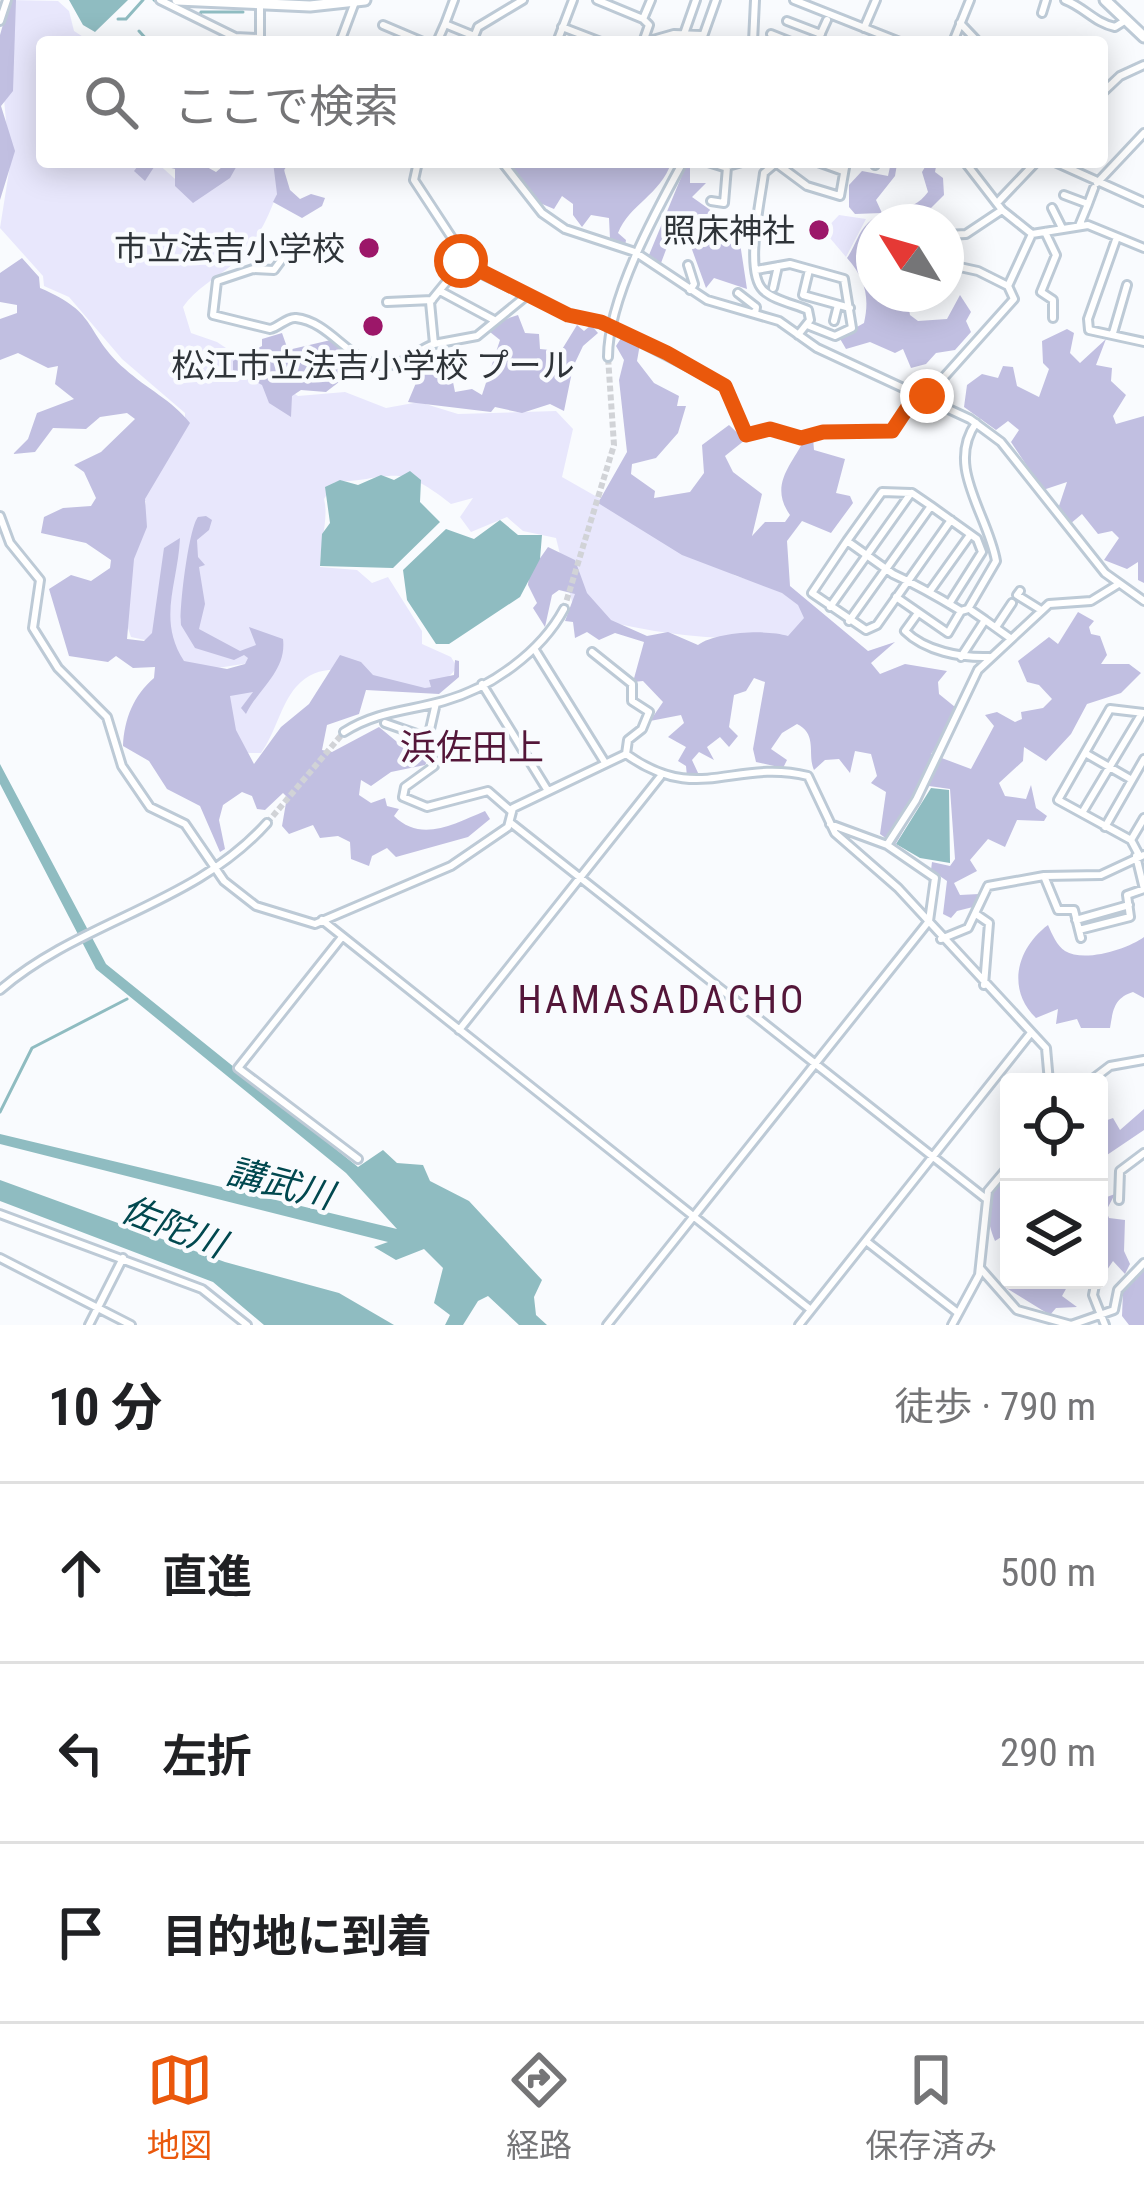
<!DOCTYPE html>
<html lang="ja">
<meta charset="utf-8">
<style>
:root{--surface:#fff;--page:#f2f2f2;--text:#202124;--muted:#757577;--line:#e0e0e0;--accent:#ea580c}
body{margin:0;font-family:"Roboto Condensed","Noto Sans JP",sans-serif;background:var(--page);color:var(--text)}
.controls{position:absolute;right:36px;bottom:36px;display:grid;overflow:hidden;border-radius:12px;box-shadow:0 6px 30px #0003}
.controls button{width:108px;height:108px;display:grid;place-items:center;padding:0;border:0;border-bottom:3px solid var(--line);background:var(--surface);color:var(--text);font:60px sans-serif}
.compass{position:absolute;left:856px;top:204px;width:108px;height:108px;border-radius:50%;background:var(--surface);box-shadow:0 6px 30px #0003;rotate:307deg}
.stop{position:absolute;width:36px;height:36px;margin:-27px;border:9px solid #ea580c;border-radius:50%;background:#fff}
.stop.end{background:#ea580c;border-color:#fff;box-shadow:0 3px 12px #0008}
.list{margin:0;padding:0;list-style:none}
h2{display:flex;justify-content:space-between;align-items:center;height:156px;margin:0;padding:0 48px;font-size:51px}
h2 small{font-size:39px;font-weight:400;color:var(--muted)}
.list li{display:grid;grid-template-columns:78px 1fr auto;gap:36px;align-items:center;box-sizing:border-box;height:180px;padding:0 48px;border-top:3px solid var(--line)}
.list b{display:block;font-size:45px;white-space:nowrap}
.list em{font-size:39px;font-style:normal;color:var(--muted)}
.icon{flex:none;width:66px;height:66px;fill:none;stroke:currentColor;stroke-width:2;stroke-linecap:round;stroke-linejoin:round}
.map{position:relative;flex:none;width:1144px;height:1325px;overflow:hidden}
.search{position:absolute;background:var(--surface);box-shadow:0 6px 30px #0003;left:36px;right:36px;top:36px;height:132px;display:flex;align-items:center;gap:30px;box-sizing:border-box;padding:0 42px;border-radius:12px;color:var(--muted);font-size:45px}
.sheet{height:696px;background:var(--surface)}
nav{display:flex;justify-content:space-around;align-items:center;box-sizing:border-box;height:168px;border-top:3px solid var(--line);background:var(--surface);font-size:33px;color:var(--muted)}
nav a{display:grid;justify-items:center;gap:6px}
nav .on{color:var(--accent)}
.map>svg:first-child{display:block}
.green{fill:#e8e7fc}
.forest{fill:#c1bfe1}
.water{fill:#8fbcc1}
.lines{fill:none;stroke-linecap:round;stroke-linejoin:round}
.stream{stroke:#8fbcc1;stroke-width:3}
.minor-tunnel{stroke:#d1d3d7;stroke-width:6;stroke-dasharray:6 3;stroke-linecap:butt}
.minor-casing{stroke:#bdcad6;stroke-width:12}
.major-casing{stroke:#bdcad6;stroke-width:15}
.minor{stroke:#fff;stroke-width:6}
.major{stroke:#fff;stroke-width:9}
.route{stroke:#ea580c;stroke-width:15}
.poi-dot{fill:#9c1769;stroke:#f9fbfe;stroke-width:4.5}
.labels{text-anchor:middle;dominant-baseline:central;stroke-width:9;stroke-linejoin:round;paint-order:stroke}
.poi-label{font-size:33px;fill:#2f3439;stroke:#f9fbfe;text-anchor:end}
.neighbourhood-label{font-size:36px;fill:#541639;stroke:#f9fbfe}
.water-label{font-size:36px;font-style:italic;fill:#01484f;stroke:#f9fbfe}
.quarter-label{font-size:39px;letter-spacing:3px;fill:#541639;stroke:#f9fbfe}
</style>
<div class="map">
<svg width="1144" height="1325" viewBox="0 0 1144 1325">
<rect width="100%" height="100%" fill="#f9fbfe"/>
<path class="green" d="M 8,0 L 58,1 L 69,11 L 74,31 L 91,42 L 42,42 L 42,162 L 156,162 L 192,194 L 234,162 L 280,162 L 285,170 C 274,204 262,239 234,263 C 216,279 197,287 183,307 L 191,333 L 217,342 L 298,396 L 345,392 L 386,408 L 419,402 L 458,414 L 556,411 L 573,429 L 562,477 L 736,576 L 790,592 L 807,606 L 806,622 L 794,637 C 712,642 655,634 575,614 L 556,538 L 523,531 L 507,517 L 471,532 L 460,517 L 473,498 L 451,504 C 397,461 396,479 335,482 L 324,499 C 329,518 320,543 320,567 L 357,570 L 372,583 L 388,577 L 422,631 L 422,644 L 451,657 L 457,667 C 413,729 345,633 296,687 C 281,704 275,734 261,753 L 248,753 L 229,728 L 226,697 L 259,678 L 263,661 L 185,673 L 145,640 L 131,637 L 121,607 L 146,501 L 131,504 L 185,431 L 185,413 L 122,359 L 69,297 L 44,286 L 43,276 L 0,228 L 10,165 L 4,99 Z
M 839,215 L 866,219 L 846,257 L 824,231 Z"/>
<path class="forest" d="M 10,0 L 16,0 L 13,91 L 1,106 L 15,151 L 0,200 L 0,35 Z
M 141,162 L 198,162 L 216,172 L 228,162 L 239,162 L 230,178 L 193,203 L 175,186 L 175,169 L 156,164 L 145,181 L 134,171 Z
M 273,162 L 290,162 L 284,170 L 290,190 L 300,199 L 311,194 L 325,198 L 322,206 L 302,218 L 273,202 L 277,194 Z
M 513,162 L 670,162 L 671,163 C 661,194 629,205 618,233 L 626,240 L 625,246 L 610,239 L 609,218 L 591,215 L 582,227 L 573,215 L 573,204 L 562,196 L 554,209 L 535,201 L 509,166 Z
M 891,162 L 897,164 L 895,176 L 876,200 L 882,213 L 855,214 L 849,207 L 849,185 L 862,171 L 888,176 Z
M 928,162 L 937,162 L 935,172 L 943,178 L 944,195 L 917,222 L 874,222 L 874,294 L 906,294 L 910,315 L 918,321 L 947,319 L 960,295 L 971,312 L 966,321 L 971,332 L 955,350 L 936,353 L 926,364 L 911,368 L 903,349 L 895,353 L 870,342 L 846,349 L 839,337 L 864,323 C 870,297 865,278 847,258 C 855,247 858,232 868,223 C 886,205 911,216 928,192 L 922,172 Z
M 685,168 L 690,168 L 690,183 L 706,183 L 692,197 L 716,214 L 717,233 L 740,243 L 747,289 L 714,278 L 706,288 L 690,244 L 670,239 L 661,263 L 649,255 Z
M 22,258 L 39,277 L 40,288 C 100,313 84,333 125,369 C 147,389 172,400 190,423 L 145,499 L 147,527 L 134,559 L 127,639 L 144,641 L 152,633 L 164,548 L 180,538 C 178,584 157,619 184,661 L 227,669 L 245,664 L 248,658 L 244,655 L 234,660 L 195,648 L 181,625 C 179,608 189,527 198,517 L 206,516 L 212,520 L 209,530 L 197,540 L 198,557 L 205,565 L 199,567 L 205,604 L 199,629 L 240,651 L 256,645 L 249,627 L 283,639 C 287,671 258,689 246,714 L 241,708 L 253,692 L 230,696 L 236,730 L 254,764 L 281,727 L 309,704 L 340,655 L 361,662 L 373,675 L 425,688 L 431,687 L 429,680 L 454,675 L 455,660 L 459,661 L 459,677 L 439,694 L 366,690 L 359,714 L 327,725 L 322,750 L 332,752 L 379,727 L 402,746 L 426,742 L 430,758 L 425,765 L 391,772 L 371,786 L 361,780 L 359,795 L 371,803 L 385,798 L 387,806 L 399,809 L 394,816 C 421,843 454,824 485,811 L 490,819 L 468,837 L 396,857 L 387,848 L 372,856 L 369,866 L 351,859 L 350,842 L 338,836 L 320,838 L 313,825 L 289,834 L 282,826 L 287,797 L 283,793 L 265,810 L 257,809 L 252,796 L 242,792 L 223,805 L 219,820 L 225,849 L 220,852 L 200,806 L 167,789 L 149,761 L 123,746 C 124,719 134,695 154,678 L 155,667 L 133,668 L 116,656 L 108,662 L 69,656 L 49,589 L 71,575 L 91,581 L 110,568 L 111,560 L 86,543 L 41,533 L 44,517 L 63,508 L 91,506 L 96,498 L 84,472 L 74,465 L 101,452 L 135,419 L 127,413 L 100,417 L 86,429 L 53,428 L 35,452 L 13,454 L 28,439 L 37,413 L 74,399 L 55,384 L 58,366 L 48,368 L 18,353 L 0,360 L 0,319 L 17,313 L 17,305 L 0,302 L 0,273 Z
M 518,315 L 525,333 L 539,334 L 540,349 L 561,351 L 577,325 L 584,331 L 591,325 L 598,333 L 583,346 L 573,367 L 564,411 L 550,404 L 522,413 L 495,407 L 491,412 L 408,402 L 421,371 L 437,358 L 433,368 L 453,382 L 455,392 L 472,389 L 482,395 L 500,340 L 490,332 L 494,323 Z
M 1067,329 L 1074,333 L 1070,353 L 1080,363 L 1106,339 L 1096,365 L 1112,368 L 1111,381 L 1126,395 L 1113,416 L 1116,424 L 1144,416 L 1144,583 L 1138,580 L 1138,562 L 1127,569 L 1104,560 L 1119,538 L 1112,531 L 1098,534 L 1082,514 L 1070,524 L 1059,506 L 1067,482 L 1043,490 L 1011,442 L 1019,430 L 1008,421 L 996,430 L 964,407 L 967,385 L 982,374 L 998,378 L 1003,366 L 1013,367 L 1017,386 L 1039,397 L 1049,369 L 1043,363 L 1042,341 Z
M 282,333 L 288,350 L 335,339 L 352,359 L 352,372 L 326,392 L 301,390 L 292,396 L 291,417 L 269,403 L 262,385 L 233,370 L 233,361 L 262,346 L 262,339 Z
M 623,335 L 640,344 L 637,361 L 654,383 L 679,396 L 677,406 L 686,406 L 678,433 L 656,458 L 632,464 L 631,474 L 655,491 L 654,498 L 690,492 L 704,473 L 702,445 L 729,425 L 745,440 L 725,456 L 733,472 L 762,494 L 752,536 L 765,522 L 785,522 L 790,515 C 769,485 791,466 804,440 L 813,438 L 814,450 L 845,459 L 836,493 L 850,496 L 853,503 L 831,533 L 802,521 L 787,541 L 790,586 L 868,651 L 895,642 L 871,663 L 880,674 L 905,664 L 947,671 L 938,682 L 939,694 L 955,707 L 951,726 L 931,754 L 971,769 L 994,726 L 985,715 L 997,712 L 1015,722 L 1022,719 L 1021,712 L 1043,708 L 1052,699 L 1039,685 L 1027,682 L 1018,661 L 1049,637 L 1058,644 L 1078,612 L 1094,621 L 1089,627 L 1091,634 L 1100,636 L 1107,655 L 1101,664 L 1129,664 L 1141,673 L 1121,693 L 1087,704 L 1071,734 L 1046,761 L 1024,747 L 1023,761 L 999,783 L 1005,796 L 1026,799 L 1031,785 L 1036,808 L 1047,816 L 1044,821 L 1017,820 L 1005,847 L 988,839 L 970,860 L 977,871 L 954,883 L 960,895 L 979,894 L 973,907 L 957,911 L 951,918 L 943,914 L 947,881 L 931,870 L 932,862 L 950,866 L 955,859 L 950,789 L 929,786 L 895,845 L 880,834 L 886,792 L 871,783 L 877,776 L 871,754 L 855,751 L 850,773 L 839,759 L 825,760 L 814,770 C 807,755 818,734 797,724 L 782,733 L 771,749 L 787,760 L 783,768 L 756,762 L 753,749 L 765,682 L 754,678 L 746,691 L 734,695 L 729,727 L 738,736 L 729,747 L 720,737 L 707,747 L 714,760 L 699,752 L 692,760 L 699,775 L 687,777 L 686,766 L 678,761 L 686,747 L 668,737 L 684,723 L 681,715 L 650,721 L 663,702 L 643,681 L 633,682 L 644,642 L 615,633 L 599,640 L 587,632 L 575,638 L 573,622 L 565,621 L 575,594 L 559,590 L 552,595 L 545,627 L 533,608 L 537,603 L 528,585 L 529,574 L 548,547 L 575,560 L 587,593 L 611,620 L 647,636 L 668,632 L 698,645 C 716,632 766,629 788,636 L 804,618 L 798,605 L 782,593 L 682,555 L 598,503 L 627,452 L 619,380 L 624,360 L 616,346 Z
M 1048,925 C 1052,934 1057,946 1065,951 C 1084,963 1128,949 1144,937 L 1144,998 L 1133,992 C 1114,998 1113,1010 1110,1028 L 1081,1028 L 1077,1019 L 1056,1024 L 1058,1009 L 1036,1018 C 1006,989 1017,948 1048,925 Z
M 1144,1109 L 1144,1130 L 1107,1155 L 1099,1168 L 1099,1123 L 1113,1118 L 1120,1130 Z
M 1009,1178 L 1009,1232 L 995,1241 C 985,1217 983,1191 1009,1178 Z
M 1099,1193 L 1104,1198 L 1115,1194 L 1106,1211 L 1109,1218 L 1125,1220 L 1124,1251 L 1130,1264 L 1125,1274 L 1113,1261 L 1105,1273 L 1099,1272 Z
M 1144,1270 L 1144,1325 L 1129,1325 L 1122,1316 L 1123,1291 Z
M 1007,1279 L 1071,1280 L 1062,1296 L 1077,1307 L 1056,1308 L 1050,1315 L 1003,1286 Z"/>
<path class="water" d="M 69,0 L 128,0 L 95,32 L 83,25 Z
M 410,471 L 421,480 L 420,502 L 440,522 L 393,568 L 320,566 L 322,534 L 330,523 L 325,487 L 340,480 L 358,485 L 381,475 L 394,480 Z
M 500,520 L 518,535 L 542,535 L 540,559 L 520,597 L 449,644 L 436,644 L 407,600 L 403,570 L 446,529 L 474,539 Z
M 0,764 L 106,964 L 358,1167 L 383,1150 L 397,1163 L 423,1165 L 430,1181 L 469,1201 L 542,1280 L 534,1297 L 536,1315 L 547,1325 L 519,1325 L 488,1296 L 478,1301 L 463,1325 L 445,1325 L 450,1315 L 434,1303 L 443,1268 L 424,1249 L 396,1260 L 374,1247 L 388,1242 L 0,1144 L 0,1134 L 397,1229 L 346,1173 L 96,969 L 0,784 Z
M 931,788 L 949,790 L 950,863 L 920,858 L 896,844 Z
M 0,1180 L 225,1262 L 339,1293 L 394,1325 L 264,1325 L 213,1282 L 0,1201 Z"/>
<g class="lines">
<path class="stream" d="M 154,0 L 157,2
M 163,5 L 215,30
M 199,18 L 201,12 L 243,12
M 118,19 L 126,19 L 143,0
M 139,31 L 149,42
M 233,42 L 243,42
M 0,1112 L 32,1048 L 127,999"/>
<path class="minor-tunnel" d="M 564,609 L 614,445 L 608,357
M 267,823 L 344,732"/>
<defs>
<path id="minor" d="M 160,0 L 235,37 L 258,38
M 454,0 L 445,24 L 472,35
M 597,0 L 643,19
M 794,0 L 900,42
M 1065,0 C 1084,7 1095,23 1115,27 L 1126,20
M 260,5 L 260,42
M 1042,13 L 1046,0
M 0,21 L 7,0
M 787,21 L 821,34
M 960,23 L 978,42
M 383,25 L 423,42
M 562,27 L 601,42
M 864,28 L 876,0
M 684,34 L 696,0
M 771,34 L 791,42
M 340,42 L 355,2
M 437,42 L 445,24
M 472,42 L 478,27 L 523,0
M 557,42 L 573,0
M 643,42 L 649,25 L 643,19 L 651,0
M 646,42 L 674,34 L 702,35
M 701,42 L 716,0
M 753,42 L 755,0
M 817,42 L 827,20
M 953,42 L 970,0
M 1102,93 L 1120,76 L 1144,65
M 418,162 L 414,180 L 452,238 L 461,264 L 568,315 L 609,326 L 726,386 L 746,435 L 770,429 L 801,438 L 823,432 L 892,431 L 918,392
M 502,162 L 542,213 L 565,229 L 635,252 L 707,300 L 779,321 L 817,348 L 970,419 L 1001,442 L 1105,573 L 1144,601
M 708,162 L 724,167 L 742,162
M 777,162 L 764,173 C 761,199 744,271 763,290 C 773,300 794,304 808,310 L 810,320 L 798,335
M 818,162 L 843,171
M 965,162 L 1002,210 L 1032,234 L 1088,225 L 1144,248
M 1055,162 L 1144,202
M 776,163 L 807,186 L 840,196 L 846,162
M 875,165 L 877,162
M 1097,183 L 1144,133
M 1064,195 L 1088,204 L 1079,226
M 711,201 L 724,203 L 727,167
M 997,203 L 1036,162
M 1088,204 L 1094,188
M 1052,208 L 1062,228
M 1045,232 L 1056,255 L 1041,292 L 1053,300 L 1053,318
M 946,235 L 966,234 L 1002,210
M 1117,237 L 1088,319 L 1089,330 L 1144,342
M 296,240 L 274,270 L 253,269 L 217,281 L 213,315 L 270,329 C 279,327 287,317 296,318 C 333,322 352,369 390,365 C 405,364 419,349 434,344
M 461,264 L 430,302 L 434,344 L 477,336 L 526,296
M 946,264 L 978,271 L 1008,286
M 688,265 L 694,284 L 690,290
M 756,270 L 790,264 L 844,279 L 852,328 L 835,336 L 807,325
M 809,270 L 803,295 L 850,308
M 773,288 L 778,266
M 440,291 L 494,320
M 738,293 L 756,307 L 755,314
M 387,302 L 432,300
M 834,321 L 838,305
M 1113,333 L 1127,285
M 608,357 C 608,299 655,213 683,162
M 928,395 L 1014,299 L 1008,286 L 1032,234
M 931,506 L 977,539 L 982,552 L 949,604
M 0,516 L 10,543 L 40,580 L 33,628 L 58,668 L 107,717 L 122,766 L 150,807 L 185,824 L 224,881 L 256,906 L 315,924 L 451,866 L 508,827 L 513,808 L 626,754
M 847,541 L 812,593 L 866,630 L 877,625 L 951,520
M 930,591 L 970,535
M 1020,591 L 1017,595 L 1041,610
M 896,597 L 948,633 L 961,611
M 830,607 L 911,493 L 882,492 L 847,541 L 893,574 C 917,585 938,597 961,611 L 968,609 L 996,561 C 988,514 945,467 976,423
M 972,611 L 985,620
M 918,613 L 905,631 C 925,651 961,658 989,657
M 849,621 L 931,506 L 912,493
M 996,627 L 1012,603
M 535,650 L 604,761
M 592,652 L 632,684 L 632,701 L 649,712 L 642,729 L 628,740 L 626,754
M 961,657 L 985,620 L 1010,638
M 482,684 L 548,791
M 436,703 L 428,738 L 434,766 L 405,787 L 403,797 L 427,807 L 488,791 L 511,811
M 385,723 L 428,738
M 344,732 C 377,711 409,711 444,701 C 491,688 541,652 564,609
M 1085,753 L 1132,780
M 626,754 C 698,806 734,758 808,776 L 835,833 L 898,888 L 1046,1048 L 1049,1082
M 1082,813 L 1142,713
M 511,823 L 985,1198
M 830,824 L 887,845 L 916,800 L 978,670 L 1049,604 L 1091,601 L 1117,585
M 1105,827 L 1144,759
M 1131,840 L 1144,818
M 1139,855 L 1131,840 L 1058,800 L 1110,709 L 1144,713
M 1044,876 L 1058,910 L 1074,910 L 1081,938
M 976,914 L 989,923 L 984,985
M 322,920 L 811,1310
M 1076,920 L 1129,905
M 1079,930 L 1130,917 L 1127,895 L 1144,889 L 1136,856
M 342,937 L 238,1068 L 358,1159
M 941,939 L 968,928 L 988,886 L 1044,876 L 1101,875 L 1144,855
M 0,990 C 81,920 194,905 267,823
M 459,1030 L 660,777
M 1089,1082 L 1110,1066 L 1144,1060
M 1119,1200 L 1120,1171 L 1144,1153
M 0,1214 L 202,1289 L 247,1325
M 866,1241 L 958,1313
M 0,1258 L 131,1325
M 980,1268 L 1017,1310 L 1071,1325 L 1114,1310 L 1118,1290 L 1144,1263
M 1096,1280 L 1093,1295 L 1105,1325
M 89,1325 L 123,1258
M 607,1325 L 929,921 L 935,878 L 887,845
M 799,1325 L 1030,1034
M 952,1325 L 979,1275 L 988,1191 L 1009,1166"/>
<path id="major" d="M 177,0 L 310,6 L 365,0
M 1105,0 L 1144,37"/>
</defs>
<use href="#minor" class="minor-casing"/>
<use href="#major" class="major-casing"/>
<use href="#minor" class="minor"/>
<use href="#major" class="major"/>
</g>
<g class="lines">
<path class="route" d="M 461,261 L 568,315 L 601,322 L 667,353 L 725,386 L 746,435 L 770,429 L 801,438 L 823,432 L 892,431 L 918,392 L 927,396"/>
</g>
<g class="poi-dot">
<circle cx="819" cy="230" r="12"/>
<circle cx="369" cy="248" r="12"/>
<circle cx="373" cy="326" r="12"/>
</g>
<g class="labels">
<g class="poi-label">
<text x="795" y="230">照床神社</text>
<text x="345" y="248">市立法吉小学校</text>
<text x="373" y="365" text-anchor="middle">松江市立法吉小学校 プール</text>
</g>
<g class="neighbourhood-label">
<text x="472" y="748">浜佐田上</text>
</g>
<g class="water-label">
<text transform="translate(280 1184) rotate(14)">講武川</text>
<text transform="translate(173 1227) rotate(21)">佐陀川</text>
</g>
<g class="quarter-label">
<text x="662" y="1000">HAMASADACHO</text>
</g>
</g>
</svg>
<div class="controls">
<button><svg class="icon" aria-label="locate" viewBox="0 0 24 24"><circle cx="12" cy="12" r="6"/><path d="M12 2v4M12 18v4M2 12h4M18 12h4"/></svg></button>
<button><svg class="icon" aria-label="layers" viewBox="0 0 24 24"><path d="M12 4l9 5-9 5-9-5zM3 14l9 5 9-5"/></svg></button>
</div>
<svg class="compass" viewBox="-18 -18 36 36"><path d="M0-13l5 13h-10z" fill="#e53935"/><path d="M0 13l5-13h-10z" fill="#757577"/></svg>
<div class="stop" style="left:461px;top:261px"></div>
<div class="stop end" style="left:927px;top:396px"></div>
<div class="search"><svg class="icon" aria-label="search" viewBox="0 0 24 24"><circle cx="10" cy="10" r="6"/><path d="M15 15l6 6"/></svg>ここで検索</div>
</div>
<section class="sheet">
<h2>10 分<small>徒歩 · 790 m</small></h2>
<ul class="list">
<li><svg class="icon" aria-label="ahead" viewBox="0 0 24 24"><path d="M12 20V5M6 11l6-6 6 6"/></svg><div><b>直進</b></div><em>500 m</em></li>
<li><svg class="icon" aria-label="left" viewBox="0 0 24 24"><path d="M17 20v-9H6M10 6l-5 5 5 5"/></svg><div><b>左折</b></div><em>290 m</em></li>
<li><svg class="icon" aria-label="arrive" viewBox="0 0 24 24"><path d="M6 21V4h12l-3 4 3 4H6"/></svg><div><b>目的地に到着</b></div></li>
</ul>
</section>
<nav>
<a class="on"><svg class="icon" aria-label="map" viewBox="0 0 24 24"><path d="M3 6l6-2 6 2 6-2v14l-6 2-6-2-6 2zM9 4v14M15 6v14"/></svg>地図</a>
<a><svg class="icon" aria-label="directions" viewBox="0 0 24 24"><path d="M12 3l9 9-9 9-9-9zM9 14v-3h6M13 9l2 2-2 2"/></svg>経路</a>
<a><svg class="icon" aria-label="saved" viewBox="0 0 24 24"><path d="M7 4h10v16l-5-4-5 4z"/></svg>保存済み</a>
</nav>
